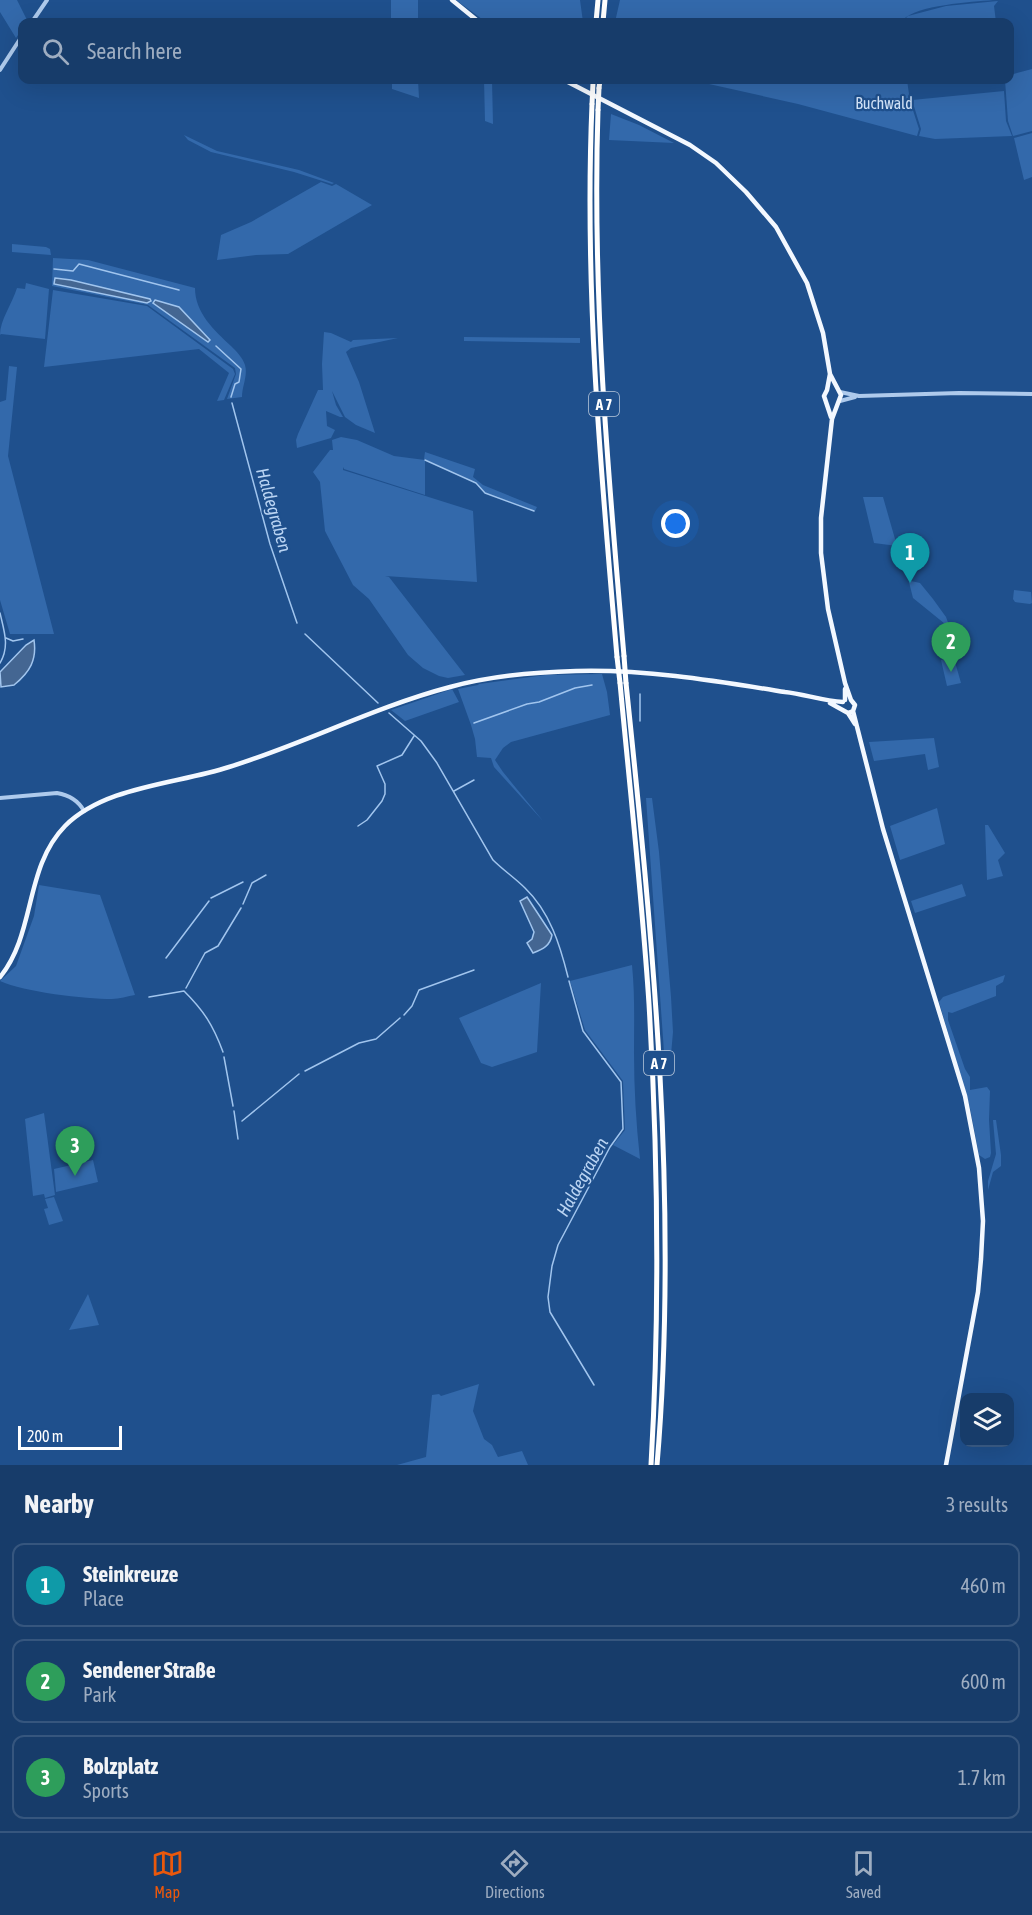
<!DOCTYPE html>
<meta charset="utf-8">
<style>
:root{--surface:#173c6a;--page:#204370;--text:#f1f3f6;--muted:#9eadc1;--line:#36567e;--accent:#ea580c}
body{margin:0;font-family:"Asap Condensed",sans-serif;background:var(--page);color:var(--text)}
.controls{position:absolute;right:18px;bottom:18px;display:grid;overflow:hidden;border-radius:12px;box-shadow:0 6px 24px #0002}
.controls button{width:54px;height:54px;display:grid;place-items:center;padding:0;border:0;border-bottom:2px solid var(--line);background:var(--surface);color:var(--text);font:30px sans-serif}
.scale{position:absolute;left:18px;bottom:15px;width:104px;box-sizing:border-box;padding-left:6px;border:3px solid #fff;border-top:0;font-size:16px;line-height:21px;white-space:nowrap;color:#fff;-webkit-text-stroke:4px #1f508d;paint-order:stroke}
.you{position:absolute;left:676px;top:524px;width:21px;height:21px;margin:-15px;border:4px solid #fff;border-radius:50%;background:#1a73e8;box-shadow:0 0 0 9px #1a73e833}
.badge{display:grid;place-items:center;width:39px;height:39px;border-radius:50%;background:var(--accent);color:#fff;font-size:20px;font-weight:700}
.pin{position:absolute;translate:-50% -50px;filter:drop-shadow(0 2px 3px #0008)}
.pin::after{content:'';position:absolute;top:32px;width:21px;height:18px;background:inherit;clip-path:polygon(0 0,100% 0,50% 100%)}
.list{margin:0;padding:0;list-style:none}
h2{display:flex;justify-content:space-between;align-items:center;height:78px;margin:0;padding:0 24px;font-size:26px}
h2 small{font-size:20px;font-weight:400;color:var(--muted)}
.list li{display:grid;grid-template-columns:39px 1fr auto;gap:18px;align-items:center;box-sizing:border-box;height:84px;margin:0 12px 12px;padding:0 12px;border:2px solid var(--line);border-radius:12px}
.list b{display:block;font-size:22px;white-space:nowrap}
.list p{margin:0;font-size:20px;white-space:nowrap;color:var(--muted)}
.list em{font-size:20px;font-style:normal;color:var(--muted)}
.icon{flex:none;width:33px;height:33px;fill:none;stroke:currentColor;stroke-width:2;stroke-linecap:round;stroke-linejoin:round}
.map{position:relative;flex:none;width:1032px;height:1465px;overflow:hidden}
.search{position:absolute;background:var(--surface);box-shadow:0 6px 24px #0002;left:18px;right:18px;top:18px;height:66px;display:flex;align-items:center;gap:15px;box-sizing:border-box;padding:0 21px;border-radius:12px;color:var(--muted);font-size:22px}
.sheet{height:366px;background:var(--surface)}
nav{display:flex;justify-content:space-around;align-items:center;box-sizing:border-box;height:84px;border-top:2px solid var(--line);background:var(--surface);font-size:16px;color:var(--muted)}
nav a{display:grid;justify-items:center;gap:3px}
nav .on{color:var(--accent)}
.map>svg:first-child{display:block}
.green{fill:#3369ab;fill-rule:evenodd}
.water{fill:#446692;stroke:#a1c5ee;stroke-width:1.5}
.lines{fill:none;stroke-linecap:round;stroke-linejoin:round}
.stream{stroke:#a1c5ee;stroke-width:1.5}
.minor{stroke:#aecaec;stroke-width:4}
.major{stroke:#f3f8ff;stroke-width:4.5}
.highway{stroke:#fff;stroke-width:5}
.highway-bridge{stroke:#fff;stroke-width:5}
.labels{text-anchor:middle;dominant-baseline:central;stroke-width:4.5;stroke-linejoin:round;paint-order:stroke}
.shield{fill:#1f508d;stroke:#bccadd;stroke-width:1.5}
.shield-label{font-size:15px;font-weight:bold;fill:#fff}
.park-label{font-size:16px;fill:#d3e4f9;stroke:#1f508d}
.water-label{font-size:18px;font-style:italic;fill:#bad4f3;stroke:#1f508d}
</style>
<div class="map">
<svg width="1032" height="1465" viewBox="0 0 1032 1465">
<rect width="100%" height="100%" fill="#1f508d"/>
<path class="green" d="M 0,0 L 17,0 L 28,22 L 22,22 L 22,29 L 16,38 L 0,12 Z
M 391,0 L 418,0 L 418,22 L 391,22 Z
M 456,0 L 580,0 L 583,22 L 486,22 Z
M 620,0 L 993,0 C 972,2 916,5 903,20 L 903,22 L 615,22 Z
M 998,1 L 994,6 L 996,22 L 904,22 L 904,20 L 908,16 L 946,6 Z
M 1032,69 L 1032,131 L 1013,136 L 1008,121 L 1005,80 L 1010,80 L 1010,75 Z
M 392,80 L 418,80 L 419,98 L 392,89 Z
M 484,80 L 492,80 L 493,124 L 485,121 Z
M 691,80 L 907,80 L 910,101 L 919,129 L 917,136 L 798,104 Z
M 1004,91 L 1006,121 L 1012,136 L 935,139 L 919,136 L 921,129 L 912,100 Z
M 611,114 L 639,125 L 674,143 L 609,140 Z
M 1032,133 L 1032,177 L 1024,180 L 1014,138 Z
M 184,135 L 217,151 L 299,170 L 334,183 L 332,184 L 294,172 L 211,152 L 188,140 Z
M 321,182 L 332,186 L 336,184 L 372,205 L 288,254 L 256,255 L 217,260 L 221,235 L 251,222 Z
M 12,244 L 46,247 L 50,249 L 51,255 L 12,252 Z
M 53,258 L 88,260 L 195,288 C 195,313 214,330 231,346 C 236,351 243,358 245,365 C 248,376 242,386 242,397 L 227,399 L 236,374 L 235,368 L 148,305 L 52,286 ZM 60,278 L 71,280 L 150,299 L 147,303 L 54,284 ZM 155,301 L 179,307 L 210,340 L 208,341 L 154,303 Z
M 26,283 L 49,289 L 45,339 L 1,334 L 0,335 C 0,320 12,304 17,288 L 25,289 Z
M 53,290 L 147,306 L 233,369 L 235,374 L 224,400 L 217,401 L 229,373 L 199,349 L 44,367 Z
M 324,332 L 331,333 L 351,342 L 353,340 L 398,338 L 351,348 L 346,352 L 359,382 L 375,433 L 356,425 L 345,417 L 332,391 L 336,405 L 343,417 L 340,417 L 326,411 L 327,426 L 335,430 L 331,438 L 297,448 L 296,440 L 298,434 L 318,390 L 323,390 L 322,364 Z
M 464,337 L 580,338 L 580,343 L 464,341 Z
M 9,366 L 17,367 L 8,456 L 54,634 L 10,634 L 0,600 L 0,402 L 6,400 Z
M 341,437 L 357,440 L 394,456 L 425,460 L 425,495 L 344,469 L 343,467 L 343,470 L 473,511 L 477,582 L 385,576 L 389,577 L 465,675 L 448,678 L 439,676 L 423,668 L 408,655 L 369,599 L 353,585 L 325,531 L 320,482 L 313,472 L 330,450 L 333,450 L 332,440 Z
M 425,452 L 475,469 L 473,477 L 483,485 L 537,507 L 535,511 L 485,493 L 476,482 L 424,459 Z
M 863,497 L 883,497 L 897,546 L 874,543 Z
M 911,581 L 920,583 L 933,599 L 946,617 L 950,628 L 913,598 L 909,582 Z
M 1014,590 L 1031,592 L 1032,603 L 1030,604 L 1015,602 L 1013,599 Z
M 953,655 L 961,683 L 947,686 L 941,660 Z
M 602,674 L 607,692 L 610,715 L 511,742 L 503,748 L 495,760 L 503,772 L 543,821 L 494,767 L 491,758 L 477,757 L 475,739 L 471,725 L 458,689 L 478,685 L 479,684 L 546,675 Z
M 452,689 L 459,702 L 405,721 L 391,710 Z
M 934,738 L 939,767 L 928,770 L 925,754 L 874,761 L 869,742 Z
M 646,798 L 652,798 L 659,852 L 671,997 L 673,1032 L 670,1066 L 665,1066 Z
M 937,808 L 945,844 L 900,860 L 890,826 Z
M 985,825 L 988,825 L 1005,853 L 998,860 L 1003,876 L 987,880 Z
M 962,884 L 966,896 L 915,913 L 911,901 Z
M 39,885 L 100,895 L 135,995 C 128,996 119,999 112,999 C 85,999 24,992 0,981 L 16,966 L 34,916 Z
M 632,965 C 635,995 634,1023 634,1053 C 634,1088 636,1124 640,1159 L 613,1145 L 625,1130 L 623,1081 L 585,1030 L 570,981 Z
M 1005,975 L 1003,982 L 996,986 L 996,996 L 952,1013 L 948,1012 L 948,1020 L 965,1069 L 970,1077 L 970,1090 L 987,1087 L 990,1091 L 989,1120 L 991,1153 L 990,1157 L 985,1159 L 979,1155 L 970,1108 L 939,1002 L 943,997 Z
M 541,983 L 537,1052 L 492,1067 L 481,1063 L 459,1018 Z
M 44,1113 L 55,1195 L 45,1198 L 44,1194 L 33,1196 L 25,1119 Z
M 993,1120 L 996,1120 L 1001,1155 L 1001,1166 L 993,1172 L 988,1190 L 988,1181 L 996,1154 Z
M 93,1160 L 98,1182 L 56,1192 L 54,1169 Z
M 54,1197 L 63,1221 L 49,1225 L 44,1209 L 48,1208 L 45,1199 Z
M 88,1294 L 99,1325 L 69,1330 Z
M 479,1384 L 473,1411 L 484,1439 L 492,1445 L 498,1457 L 522,1451 L 528,1465 L 397,1465 L 426,1457 L 432,1395 L 439,1394 L 441,1396 Z"/>
<path class="water" d="M 55,278 L 71,280 L 150,299 L 151,301 L 147,303 L 54,284 Z
M 155,300 L 179,307 L 210,340 L 208,342 L 153,303 Z
M 34,640 C 37,660 30,672 14,685 L 1,687 L 0,672 L 26,645 Z
M 527,897 L 552,935 C 550,946 543,949 533,953 L 527,943 L 532,939 L 534,932 L 520,901 Z"/>
<g class="lines">
<path class="stream" d="M 54,269 L 73,271 L 79,264 L 179,290
M 216,346 L 241,369 L 239,382 L 235,384 L 231,397
M 232,403 L 270,544 L 297,623
M 425,460 L 476,483 L 485,493 L 534,511
M 0,613 C 4,631 10,646 0,663
M 305,634 L 378,703
M 6,638 L 13,641 L 23,639
M 389,713 L 421,741 L 437,763 L 493,860 C 503,870 515,878 525,888 C 550,912 560,945 568,977
M 640,721 L 640,694
M 474,723 L 527,704 L 539,702 L 575,688 L 592,685
M 454,791 L 474,780
M 358,826 L 367,820 L 382,801 L 385,794 L 385,784 L 377,766 L 402,755 L 414,736
M 211,898 L 243,882
M 243,904 L 252,883 L 266,875
M 166,958 L 209,901
M 569,981 L 583,1031 L 621,1082 L 623,1129 L 610,1147 L 558,1245 L 552,1266 L 548,1297 L 550,1312 L 594,1385
M 186,988 L 205,953 L 218,946 L 241,908
M 149,997 L 184,991 C 204,1011 213,1025 223,1052
M 404,1015 L 412,1006 L 419,990 L 474,970
M 224,1057 L 233,1106
M 305,1071 L 359,1043 L 376,1039 L 400,1018
M 234,1111 L 238,1139
M 242,1121 L 299,1074"/>
<path class="minor" d="M 32,22 L 47,0
M 0,70 L 22,36
M 840,392 L 859,396 L 959,393 L 1032,394
M 840,401 L 855,397
M 0,798 L 57,793 C 69,795 78,800 84,811"/>
<path class="major" d="M 452,0 L 479,22
M 564,80 L 690,145 L 716,163 L 746,192 L 776,227 L 807,283 L 823,333 L 830,374 L 841,395 L 832,419 L 821,518 L 821,553 L 828,609 L 845,683 L 851,700 L 855,705 L 853,711 L 848,713
M 830,374 L 827,390 L 824,396 L 831,417
M 845,700 L 845,689
M 830,703 L 848,713 L 855,724
M 853,711 L 883,829 L 965,1096 L 979,1168 L 983,1221 L 981,1259 L 978,1292 L 946,1465
M 0,977 C 36,933 24,868 65,826 C 105,786 177,784 229,767 C 304,744 374,707 450,687 C 490,676 534,672 576,671 C 645,669 716,681 785,692 C 804,694 823,701 843,702"/>
<path class="highway" d="M 596,22 L 598,0
M 603,22 L 605,0
M 599,88 L 600,80
M 592,104 C 584,289 601,473 617,657
M 598,110 C 592,293 608,474 624,656
M 620,683 C 630,790 642,897 649,1004 C 658,1157 660,1311 651,1465
M 626,683 C 653,941 679,1206 657,1465"/>
<path class="highway-bridge" d="M 592,104 L 593,83
M 598,110 L 599,88
M 624,656 L 626,683
M 617,657 L 620,683"/>
</g>
<g class="labels">
<g class="shield">
<rect x="589" y="392" width="30" height="24" rx="4.5"/>
<rect x="644" y="1051" width="30" height="24" rx="4.5"/>
</g>
<g class="shield-label">
<text x="604" y="404">A 7</text>
<text x="659" y="1063">A 7</text>
</g>
<g class="park-label">
<text x="884" y="103">Buchwald</text>
</g>
<g class="water-label">
<text transform="translate(274 510) rotate(74)">Haldegraben</text>
<text transform="translate(582 1177) rotate(-61)">Haldegraben</text>
</g>
</g>
</svg>
<div class="controls">
<button><svg class="icon" aria-label="layers" viewBox="0 0 24 24"><path d="M12 4l9 5-9 5-9-5zM3 14l9 5 9-5"/></svg></button>
</div>
<div class="scale">200 m</div>
<div class="you"></div>
<div class="pin badge" style="left:910px;top:583px;background:#0f9aa8">1</div>
<div class="pin badge" style="left:951px;top:672px;background:#2e9e5b">2</div>
<div class="pin badge" style="left:75px;top:1176px;background:#2e9e5b">3</div>
<div class="search"><svg class="icon" aria-label="search" viewBox="0 0 24 24"><circle cx="10" cy="10" r="6"/><path d="M15 15l6 6"/></svg>Search here</div>
</div>
<section class="sheet">
<h2>Nearby<small>3 results</small></h2>
<ul class="list">
<li><span class="badge" style="background:#0f9aa8">1</span><div><b>Steinkreuze</b><p>Place</p></div><em>460 m</em></li>
<li><span class="badge" style="background:#2e9e5b">2</span><div><b>Sendener Straße</b><p>Park</p></div><em>600 m</em></li>
<li><span class="badge" style="background:#2e9e5b">3</span><div><b>Bolzplatz</b><p>Sports</p></div><em>1.7 km</em></li>
</ul>
</section>
<nav>
<a class="on"><svg class="icon" aria-label="map" viewBox="0 0 24 24"><path d="M3 6l6-2 6 2 6-2v14l-6 2-6-2-6 2zM9 4v14M15 6v14"/></svg>Map</a>
<a><svg class="icon" aria-label="directions" viewBox="0 0 24 24"><path d="M12 3l9 9-9 9-9-9zM9 14v-3h6M13 9l2 2-2 2"/></svg>Directions</a>
<a><svg class="icon" aria-label="saved" viewBox="0 0 24 24"><path d="M7 4h10v16l-5-4-5 4z"/></svg>Saved</a>
</nav>
